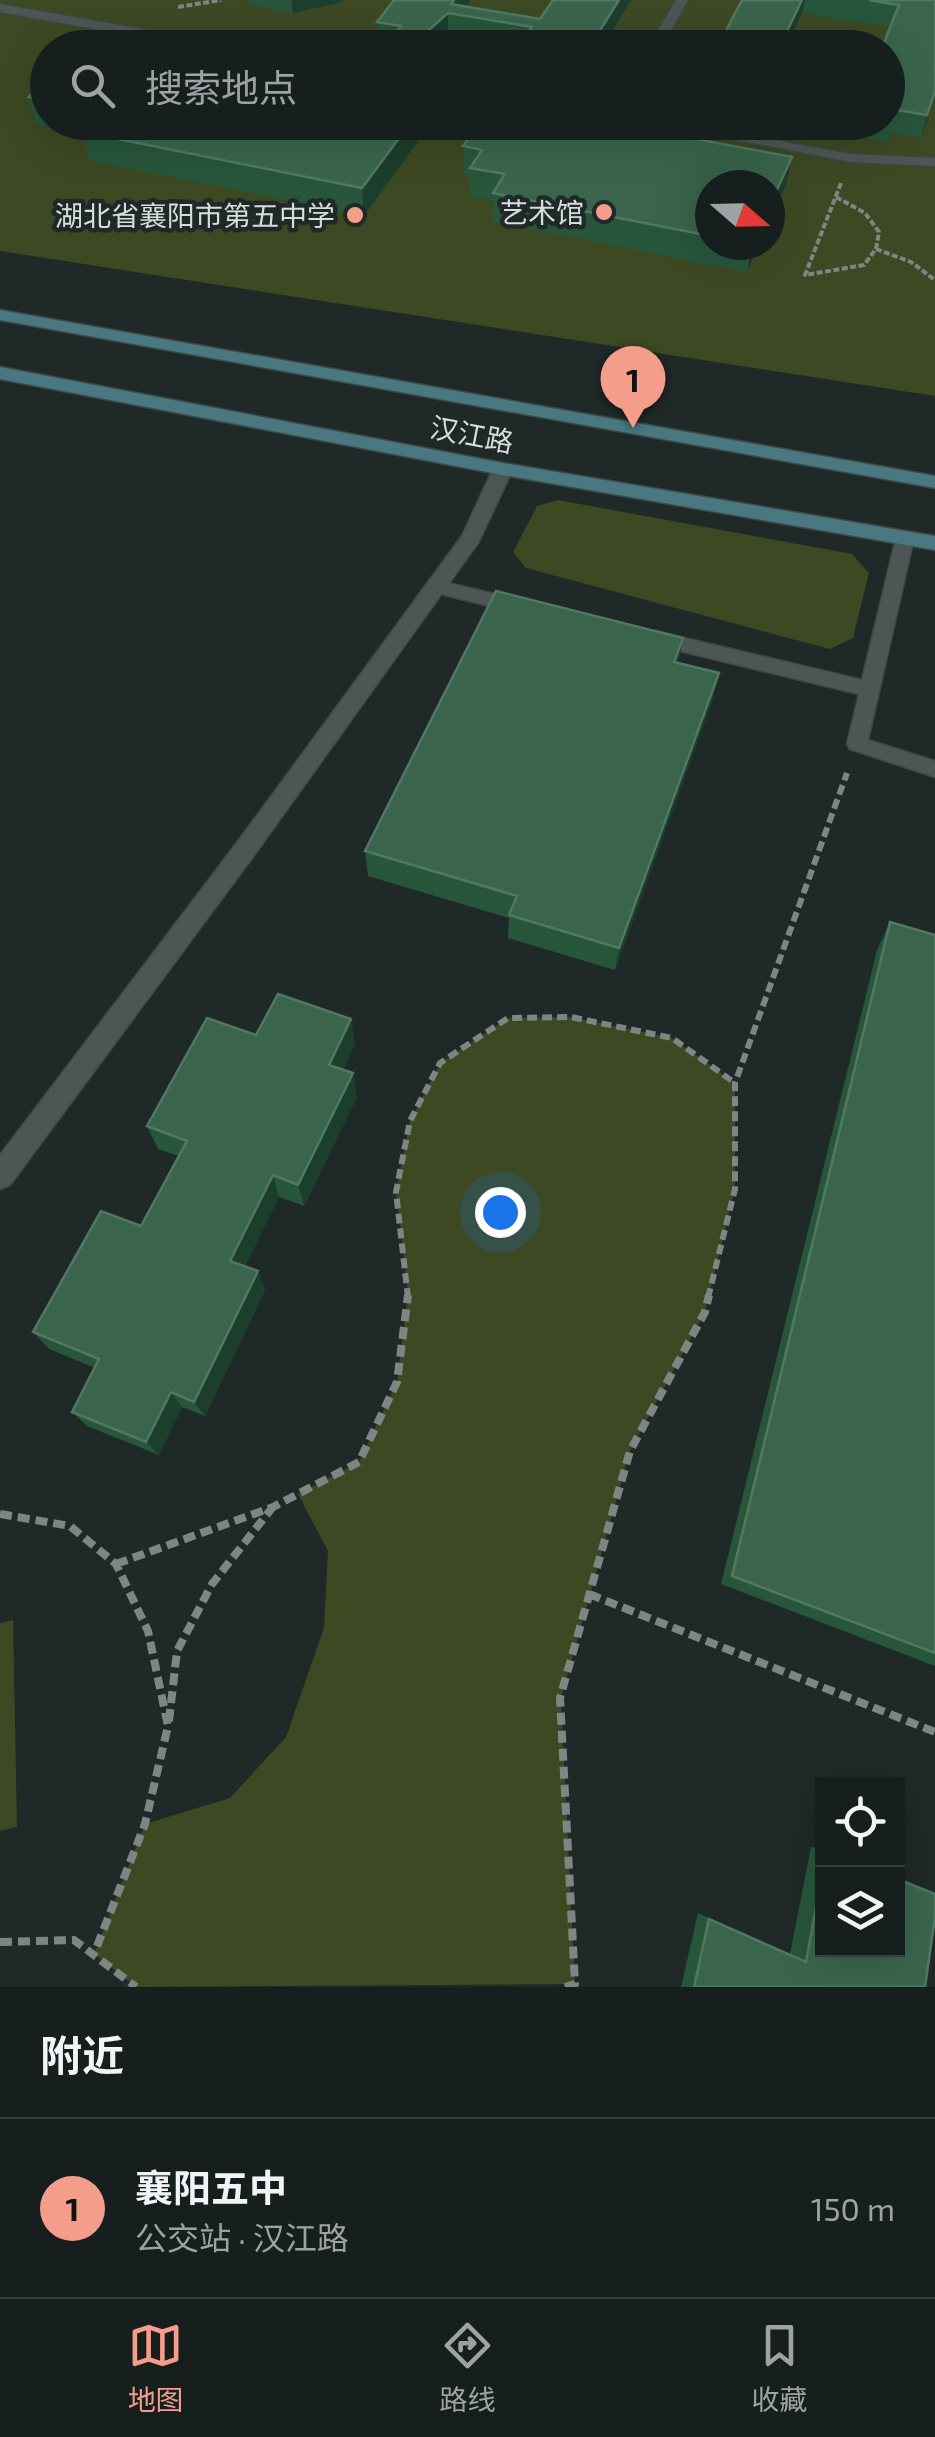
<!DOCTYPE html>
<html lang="zh">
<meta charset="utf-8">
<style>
:root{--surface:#171f1e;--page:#202727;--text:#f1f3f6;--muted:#9ea2a4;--line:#363d3c;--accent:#f49d8b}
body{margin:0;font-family:"Exo 2","Noto Sans SC",sans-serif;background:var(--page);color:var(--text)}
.controls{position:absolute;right:30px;bottom:30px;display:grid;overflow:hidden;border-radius:0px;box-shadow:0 10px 40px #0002}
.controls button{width:90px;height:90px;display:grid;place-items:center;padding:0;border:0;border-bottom:2px solid var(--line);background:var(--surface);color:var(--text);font:50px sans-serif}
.compass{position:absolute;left:695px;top:170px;width:90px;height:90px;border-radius:50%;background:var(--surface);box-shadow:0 10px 40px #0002;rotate:110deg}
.you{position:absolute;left:500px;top:1212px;width:35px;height:35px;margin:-25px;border:8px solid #fff;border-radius:50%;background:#1a73e8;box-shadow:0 0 0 15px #1a73e833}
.badge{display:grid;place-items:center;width:65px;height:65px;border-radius:50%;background:var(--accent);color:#111;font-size:32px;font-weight:700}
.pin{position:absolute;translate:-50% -82px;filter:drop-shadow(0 2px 5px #0008)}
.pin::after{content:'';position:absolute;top:52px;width:35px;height:30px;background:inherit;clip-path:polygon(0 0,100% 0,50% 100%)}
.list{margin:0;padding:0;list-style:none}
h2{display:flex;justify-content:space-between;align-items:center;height:130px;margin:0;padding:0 40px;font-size:42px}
h2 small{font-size:32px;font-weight:400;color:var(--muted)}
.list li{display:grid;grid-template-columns:65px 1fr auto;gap:30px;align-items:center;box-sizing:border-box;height:180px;padding:0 40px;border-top:2px solid var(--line)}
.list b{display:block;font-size:38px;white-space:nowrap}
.list p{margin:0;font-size:32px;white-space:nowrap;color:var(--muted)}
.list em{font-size:32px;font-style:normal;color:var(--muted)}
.icon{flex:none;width:55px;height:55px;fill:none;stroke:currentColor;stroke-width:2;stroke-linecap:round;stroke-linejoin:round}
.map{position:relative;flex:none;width:935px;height:1987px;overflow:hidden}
.search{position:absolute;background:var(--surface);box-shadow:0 10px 40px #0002;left:30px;right:30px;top:30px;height:110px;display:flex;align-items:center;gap:25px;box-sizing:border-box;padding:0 35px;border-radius:55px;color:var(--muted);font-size:38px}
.sheet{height:310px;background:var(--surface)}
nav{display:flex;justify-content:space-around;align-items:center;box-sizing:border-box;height:140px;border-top:2px solid var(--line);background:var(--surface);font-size:28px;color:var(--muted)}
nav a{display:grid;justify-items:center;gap:5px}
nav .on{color:var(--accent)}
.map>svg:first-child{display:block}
.green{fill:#3c4923;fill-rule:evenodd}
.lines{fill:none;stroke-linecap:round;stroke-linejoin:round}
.service-casing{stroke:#3e4746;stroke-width:3}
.minor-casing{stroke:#3e4746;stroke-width:3}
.secondary-casing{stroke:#3e4746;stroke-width:3}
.path-far2{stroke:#7e8685;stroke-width:4;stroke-dasharray:6 2.5;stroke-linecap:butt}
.path-far1{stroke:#7e8685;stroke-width:6;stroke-dasharray:10 5;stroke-linecap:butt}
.path{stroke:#7e8685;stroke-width:8;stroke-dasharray:12 6;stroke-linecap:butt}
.service{fill:#4c5755;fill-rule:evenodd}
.minor{fill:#4c5755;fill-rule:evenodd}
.secondary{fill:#497880;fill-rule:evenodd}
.wall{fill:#27563b}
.shaded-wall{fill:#1c3e2c}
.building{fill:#3a654c;stroke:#527863;stroke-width:2.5}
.poi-dot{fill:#f49d8b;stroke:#1f2928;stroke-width:4}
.labels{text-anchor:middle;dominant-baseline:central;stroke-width:9;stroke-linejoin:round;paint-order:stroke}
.far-poi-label{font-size:28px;fill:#d6dddc;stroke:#1f2928;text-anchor:end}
.far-street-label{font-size:28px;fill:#d6dddc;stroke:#1f2928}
</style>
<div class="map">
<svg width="935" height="1987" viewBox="0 0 935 1987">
<rect width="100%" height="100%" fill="#1f2928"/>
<path class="green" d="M 0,0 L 935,0 L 935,396 L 0,251 ZM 48,48 L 888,48 L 888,122 L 48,122 ZM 710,185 L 770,185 L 770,245 L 710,245 Z
M 558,500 L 852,554 L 869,573 L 853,638 L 830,649 L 526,568 L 513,552 L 537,506 Z
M 571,1017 L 672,1038 L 735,1083 L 735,1189 L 705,1312 L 630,1451 L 561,1698 L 575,1984 L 136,1987 L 94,1954 L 145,1824 L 230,1798 L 286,1737 L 324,1628 L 328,1551 L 298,1494 L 359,1462 L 397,1382 L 408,1294 L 396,1192 L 410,1121 L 440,1063 L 508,1018 Z
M 13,1620 L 17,1827 L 0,1831 L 0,1623 Z"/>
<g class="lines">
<defs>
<path id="service" d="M 676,0 L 688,0 L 661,48 L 648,48 Z
M 0,4 L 226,44 L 232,48 L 202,48 L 0,12 Z
M 644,122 L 676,122 L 851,154 L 935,158 L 935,166 L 851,162 Z
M 905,532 L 914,538 L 868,740 L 935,761 L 935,777 L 850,749 L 847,744 L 859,694 L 655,645 L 646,638 L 655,631 L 862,680 L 896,538 Z
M 435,580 L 521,600 L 530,607 L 521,614 L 429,591 L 429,581 Z"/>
<path id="minor" d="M 503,463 L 513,469 L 478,543 L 258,850 L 10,1185 L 0,1189 L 0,1155 L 242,836 L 462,536 L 493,469 Z"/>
<path id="secondary" d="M 0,310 L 935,476 L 935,488 L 0,320 Z
M 0,367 L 503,463 L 935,536 L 935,550 L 503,475 L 0,379 Z"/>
</defs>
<use href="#service" class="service-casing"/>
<use href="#minor" class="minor-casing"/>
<use href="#secondary" class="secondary-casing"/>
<path class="path-far2" d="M 178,7 L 221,0
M 836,197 L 865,213 L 879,232 L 876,249 L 864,265 L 805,275 L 841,183
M 876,249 L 911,262 L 935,280"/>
<path class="path-far1" d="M 408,1298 L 396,1192 L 410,1121 L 440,1063 L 508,1018 L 571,1017 L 672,1038 L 735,1083
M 708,1298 L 735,1189 L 735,1083 L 847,773"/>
<path class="path" d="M 0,1514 L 70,1526 L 116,1564 L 148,1631 L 168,1726 L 145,1824 L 94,1954
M 116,1564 L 273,1507 L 359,1462 L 397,1382 L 408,1295
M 589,1594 L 935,1732
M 169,1721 L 177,1651 L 212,1584 L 272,1508
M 0,1942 L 74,1940 L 136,1987
M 565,1987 L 575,1984 L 560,1698 L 630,1451 L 705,1312 L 709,1295"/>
<use href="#service" class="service"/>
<use href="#minor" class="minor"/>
<use href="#secondary" class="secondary"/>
</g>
<path class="wall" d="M 246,0 L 342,0 L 339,3 L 293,13 L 250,5 Z
M 471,0 L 466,7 L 602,48 L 516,48 L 448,36 L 435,48 L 395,48 L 378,44 L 377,22 Z
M 742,0 L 935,0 L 935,97 L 921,138 L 891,133 L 887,142 L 856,136 L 860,122 L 888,122 L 888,48 L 890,27 L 802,13 L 786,48 L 717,48 Z
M 48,79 L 48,122 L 432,122 L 364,216 L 89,160 L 83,134 L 36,124 L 29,97 Z
M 535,128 L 792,157 L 786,185 L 770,221 L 770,185 L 710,185 L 710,245 L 759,245 L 747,272 L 492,221 L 493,200 L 470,196 L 470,176 L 463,174 L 463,146 L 489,138 Z
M 683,638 L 678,663 L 713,699 L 615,970 L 508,938 L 509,918 L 368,876 L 365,851 Z
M 890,922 L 935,935 L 935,1666 L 721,1584 L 877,950 Z
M 256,1035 L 355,1044 L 343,1070 L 357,1097 L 304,1206 L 279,1197 L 245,1266 L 258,1271 L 265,1290 L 205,1416 L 182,1407 L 159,1455 L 87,1426 L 72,1412 L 95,1368 L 49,1349 L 33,1332 L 141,1226 L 179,1156 L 158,1149 L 147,1126 Z
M 811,1847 L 822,1849 L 822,1950 L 925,1987 L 681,1987 L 698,1913 L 790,1954 Z"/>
<path class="shaded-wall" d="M 292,0 L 342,0 L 339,3 L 293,13 Z
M 454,0 L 471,0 L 460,15 L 451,4 Z
M 619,0 L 631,0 L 602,48 L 589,48 Z
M 802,0 L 805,0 L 802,13 L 786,48 L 779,48 Z
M 448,13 L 448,36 L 435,48 L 420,48 L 420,38 Z
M 935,92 L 935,97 L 921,138 L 927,115 Z
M 411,122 L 432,122 L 364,216 L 362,188 Z
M 792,157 L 786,185 L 770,221 L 770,205 Z
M 752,245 L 759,245 L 747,272 Z
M 683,638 L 678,665 L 674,662 Z
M 719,673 L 713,699 L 615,970 L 619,948 Z
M 351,1019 L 355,1044 L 333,1090 L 329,1065 Z
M 353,1073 L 357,1097 L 304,1206 L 298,1185 Z
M 273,1175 L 279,1197 L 239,1280 L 230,1261 Z
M 258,1271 L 265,1290 L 205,1416 L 194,1402 Z
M 171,1392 L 182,1407 L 159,1455 L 146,1442 Z
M 698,1913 L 790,1954 L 806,1962 L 709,1919 Z"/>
<path class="building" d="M 394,0 L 454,0 L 451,4 L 540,19 L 553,0 L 619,0 L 589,48 L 526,48 L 529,42 L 522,41 L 532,27 L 448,13 L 420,38 L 395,34 L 401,26 L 377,22 Z
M 742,0 L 802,0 L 779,48 L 717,48 Z
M 869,0 L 935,0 L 935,92 L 927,115 L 897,110 L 893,118 L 888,117 L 888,48 L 882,48 L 899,5 Z
M 173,42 L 204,48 L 167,48 Z
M 48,79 L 48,100 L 29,97 Z
M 92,122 L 411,122 L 362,188 L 83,132 Z
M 500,122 L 535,128 L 539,122 L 605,122 L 792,157 L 770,205 L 770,185 L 710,185 L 710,236 L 493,193 L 505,174 L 470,168 L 482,150 L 463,146 L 471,135 L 489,138 Z
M 496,591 L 683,638 L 674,662 L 719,673 L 619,948 L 509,915 L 517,896 L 365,851 Z
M 890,922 L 935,935 L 935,1653 L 732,1576 Z
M 278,994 L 351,1019 L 329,1065 L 353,1073 L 298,1185 L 273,1175 L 230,1261 L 258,1271 L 194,1402 L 171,1392 L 146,1442 L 72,1412 L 99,1359 L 33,1332 L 101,1211 L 141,1226 L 187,1141 L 147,1126 L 207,1018 L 256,1035 Z
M 822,1874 L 822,1950 L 898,1950 L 898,1879 L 935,1894 L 935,1917 L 925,1987 L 694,1987 L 709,1919 L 806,1962 Z"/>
<g class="poi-dot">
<circle cx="604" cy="212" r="10"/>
<circle cx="355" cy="215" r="10"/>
</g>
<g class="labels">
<g class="far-poi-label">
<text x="584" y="212">艺术馆</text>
<text x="335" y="215">湖北省襄阳市第五中学</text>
</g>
<g class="far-street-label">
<text transform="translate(472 434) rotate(11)">汉江路</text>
</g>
</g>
</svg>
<div class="controls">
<button><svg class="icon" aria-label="locate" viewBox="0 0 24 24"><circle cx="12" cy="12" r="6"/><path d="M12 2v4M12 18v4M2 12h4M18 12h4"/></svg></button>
<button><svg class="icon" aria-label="layers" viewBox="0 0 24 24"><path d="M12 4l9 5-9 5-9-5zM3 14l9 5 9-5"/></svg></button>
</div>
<svg class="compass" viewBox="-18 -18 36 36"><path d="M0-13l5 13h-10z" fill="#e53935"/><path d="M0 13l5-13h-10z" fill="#9ea2a4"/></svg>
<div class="you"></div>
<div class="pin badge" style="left:633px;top:428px">1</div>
<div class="search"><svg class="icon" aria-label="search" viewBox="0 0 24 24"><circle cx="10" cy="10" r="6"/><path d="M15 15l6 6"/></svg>搜索地点</div>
</div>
<section class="sheet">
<h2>附近<small></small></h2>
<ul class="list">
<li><span class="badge">1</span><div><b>襄阳五中</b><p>公交站 · 汉江路</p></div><em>150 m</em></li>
</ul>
</section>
<nav>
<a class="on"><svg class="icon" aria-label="map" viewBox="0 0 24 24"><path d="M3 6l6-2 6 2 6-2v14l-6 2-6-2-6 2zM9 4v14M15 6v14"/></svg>地图</a>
<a><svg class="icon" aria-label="directions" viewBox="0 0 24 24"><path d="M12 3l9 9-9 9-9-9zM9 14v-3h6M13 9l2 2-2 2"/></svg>路线</a>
<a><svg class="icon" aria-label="saved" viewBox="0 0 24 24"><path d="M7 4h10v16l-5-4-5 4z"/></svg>收藏</a>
</nav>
